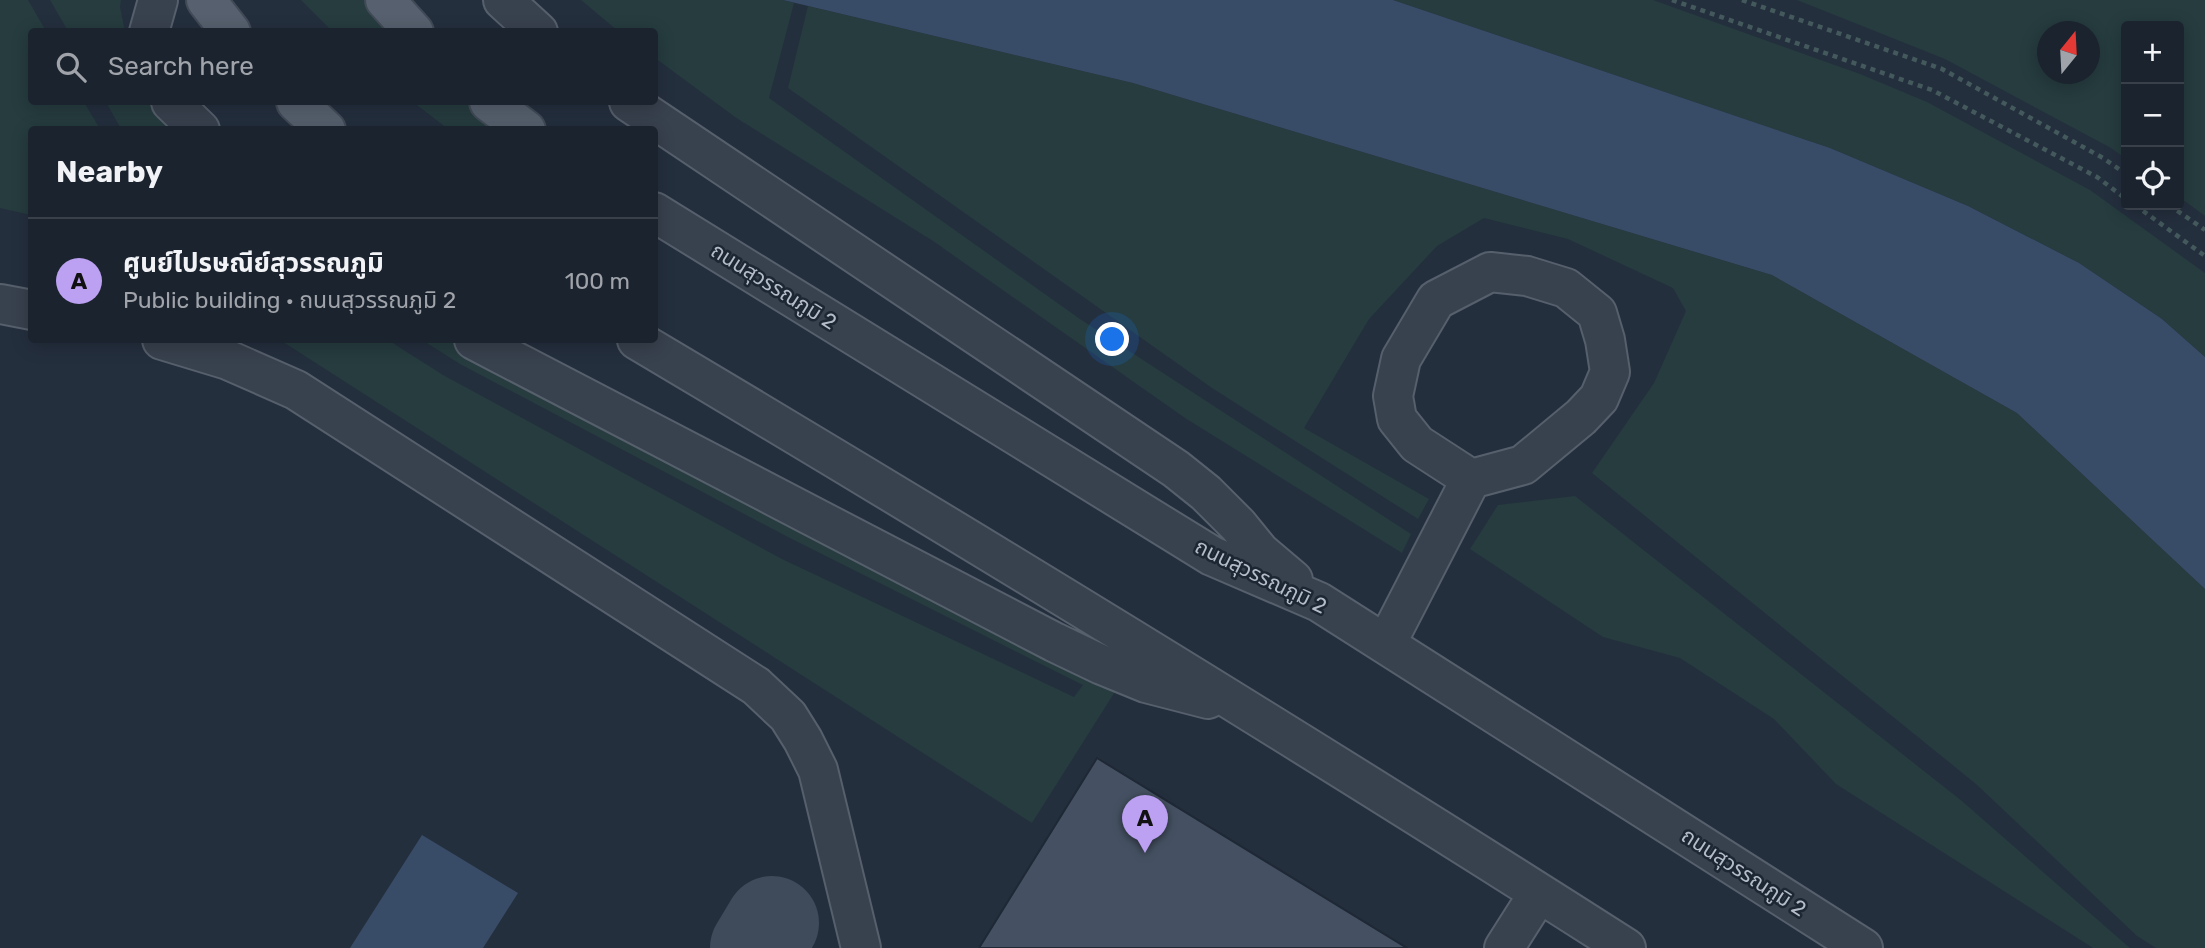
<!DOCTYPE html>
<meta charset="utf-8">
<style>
:root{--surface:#1b232e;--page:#282f3a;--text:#f1f3f6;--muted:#a0a4aa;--line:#39404a;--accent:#bca0f2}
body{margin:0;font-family:Rubik,"Noto Sans Thai",sans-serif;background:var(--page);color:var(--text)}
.controls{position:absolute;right:21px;top:21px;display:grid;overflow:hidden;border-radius:7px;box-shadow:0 4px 18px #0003}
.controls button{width:63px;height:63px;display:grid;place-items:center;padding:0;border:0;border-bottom:2px solid var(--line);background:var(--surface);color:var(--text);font:35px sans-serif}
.compass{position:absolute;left:2037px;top:21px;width:63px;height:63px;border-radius:50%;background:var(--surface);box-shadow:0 4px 18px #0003;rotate:18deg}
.you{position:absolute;left:1113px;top:340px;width:24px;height:24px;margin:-18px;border:5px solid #fff;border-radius:50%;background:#1a73e8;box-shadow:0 0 0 10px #1a73e833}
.badge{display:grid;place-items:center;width:46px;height:46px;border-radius:50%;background:var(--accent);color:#111;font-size:23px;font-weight:700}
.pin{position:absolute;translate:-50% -58px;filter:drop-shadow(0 2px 4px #0008)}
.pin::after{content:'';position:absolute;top:37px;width:24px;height:21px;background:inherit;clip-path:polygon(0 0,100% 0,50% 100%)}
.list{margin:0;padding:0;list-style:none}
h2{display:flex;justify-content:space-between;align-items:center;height:91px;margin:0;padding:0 28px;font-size:30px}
h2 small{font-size:23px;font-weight:400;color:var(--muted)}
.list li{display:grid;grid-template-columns:46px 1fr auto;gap:21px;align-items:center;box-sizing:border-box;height:126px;padding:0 28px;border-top:2px solid var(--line)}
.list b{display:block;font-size:26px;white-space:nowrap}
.list p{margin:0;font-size:23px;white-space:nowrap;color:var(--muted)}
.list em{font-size:23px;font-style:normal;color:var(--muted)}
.icon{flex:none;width:38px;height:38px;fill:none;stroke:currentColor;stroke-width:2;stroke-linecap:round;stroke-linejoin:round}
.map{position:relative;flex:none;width:2205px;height:948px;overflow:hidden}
.search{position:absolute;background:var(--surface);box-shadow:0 4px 18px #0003;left:28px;top:28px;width:630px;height:77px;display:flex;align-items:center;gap:18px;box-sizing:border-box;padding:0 24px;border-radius:7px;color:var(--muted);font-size:26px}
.panel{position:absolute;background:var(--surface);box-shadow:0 4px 18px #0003;left:28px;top:126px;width:630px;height:217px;border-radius:7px}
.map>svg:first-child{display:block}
.green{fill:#263c3f;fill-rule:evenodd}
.water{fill:#394c67}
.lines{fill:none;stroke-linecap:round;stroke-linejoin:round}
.taxiway{stroke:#3f4a5a;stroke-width:94}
.building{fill:#455162;stroke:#1f2835;stroke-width:2}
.minor-casing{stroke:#565f6c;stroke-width:42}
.major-casing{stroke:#414a57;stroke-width:42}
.path{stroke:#44595c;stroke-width:4.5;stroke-dasharray:5 5;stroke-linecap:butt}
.minor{stroke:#38414e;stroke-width:38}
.major{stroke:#56606e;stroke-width:38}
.labels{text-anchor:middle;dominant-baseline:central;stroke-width:5;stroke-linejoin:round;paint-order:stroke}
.street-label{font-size:21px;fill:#b4bcc9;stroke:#1d2633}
</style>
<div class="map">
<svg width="2205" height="948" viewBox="0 0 2205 948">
<rect width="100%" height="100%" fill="#242f3e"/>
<path class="green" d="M 0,0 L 28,0 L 46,31 L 32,32 L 32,102 L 84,102 L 100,129 L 32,130 L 31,215 L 0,208 Z
M 50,0 L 121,0 L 120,7 L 125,31 L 68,31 Z
M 301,0 L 366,0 L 395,31 L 332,31 Z
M 581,0 L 783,0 L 794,3 L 769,98 L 1080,319 L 1411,534 L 1402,553 L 1185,418 L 933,241 L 735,117 L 655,58 L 654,32 L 618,31 Z
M 1393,0 L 1653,0 L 1860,74 L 1927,102 L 2090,190 L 2205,273 L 2205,357 L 2162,319 L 2079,263 L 1968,206 L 1830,148 Z
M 1797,0 L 2205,0 L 2205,216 L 2179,197 L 2179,26 L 2126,26 L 2126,159 L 2111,148 L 1945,59 ZM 2048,32 L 2090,32 L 2090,74 L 2048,74 Z
M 808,6 L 1133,83 L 1772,275 L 2017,413 L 2205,589 L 2205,948 L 2156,948 L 2137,936 L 1976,784 L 1592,473 L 1654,383 L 1686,311 L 1673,288 L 1568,239 L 1484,218 L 1437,246 L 1369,319 L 1304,428 L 1429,499 L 1418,519 L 1212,388 L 788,88 Z
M 106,102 L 159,102 L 188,129 L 121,129 Z
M 413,102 L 475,102 L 507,129 L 448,129 Z
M 280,340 L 388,340 L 443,375 L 782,559 L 1074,697 L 1083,685 L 786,536 L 460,364 L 422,340 L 457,340 L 1118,687 L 1032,823 Z
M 1575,496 L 1962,801 L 2130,948 L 2093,948 L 1836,784 L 1774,719 L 1680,658 L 1603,637 L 1470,549 L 1498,505 Z"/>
<path class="water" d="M 783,0 L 1393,0 L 1830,148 L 1968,206 L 2079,263 L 2162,319 L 2205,357 L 2205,589 L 2017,413 L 1772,275 L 1133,83 Z
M 422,835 L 518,893 L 483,948 L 350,948 Z"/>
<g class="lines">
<path class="taxiway" d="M 757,948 L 772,923"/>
</g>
<path class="building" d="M 1097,758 L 1407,948 L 979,948 Z"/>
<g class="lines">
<defs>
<path id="minor" d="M 503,0 L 538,32
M 149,32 L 158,0
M 171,102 L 200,130
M 629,102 L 1176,469 L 1206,493 L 1238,525 L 1260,552 L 1293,580
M 654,212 L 1212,556 L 1319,602 L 1863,948
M 0,304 L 32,310
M 162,340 L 228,360 L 296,390 L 756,686 L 788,716 L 803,740 L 818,770 L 861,948
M 474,340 L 1054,642 L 1102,665 L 1146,683 L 1208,699
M 637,340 C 970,538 1300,740 1626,948
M 1386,644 L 1471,479 L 1417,444 L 1397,419 L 1393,396 L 1401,359 L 1436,300 L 1490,272 L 1527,276 L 1566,288 L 1597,313 L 1605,340 L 1610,372 L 1599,398 L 1581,417 L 1523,465 L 1471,479
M 1504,948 L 1539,893"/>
<path id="major" d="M 206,0 L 231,32
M 385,0 L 414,32
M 296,102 L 326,130
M 489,102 L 526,130"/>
</defs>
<use href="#minor" class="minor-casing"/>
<use href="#major" class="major-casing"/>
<path class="path" d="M 1672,0 L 1932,90 L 2097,177 L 2126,199
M 1742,0 L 1942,69 L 2103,158 L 2126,174
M 2135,205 L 2205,256
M 2169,205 L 2205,230"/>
<use href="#minor" class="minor"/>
<use href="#major" class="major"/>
</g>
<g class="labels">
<g class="street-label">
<text transform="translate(774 286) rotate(32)">ถนนสุวรรณภูมิ 2</text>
<text transform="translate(1261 576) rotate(26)">ถนนสุวรรณภูมิ 2</text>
<text transform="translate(1744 872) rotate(33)">ถนนสุวรรณภูมิ 2</text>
</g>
</g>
</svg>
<div class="controls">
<button>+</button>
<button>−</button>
<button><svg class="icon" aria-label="locate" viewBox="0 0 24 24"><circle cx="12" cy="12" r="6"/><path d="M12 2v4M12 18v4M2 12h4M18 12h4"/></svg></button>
</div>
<svg class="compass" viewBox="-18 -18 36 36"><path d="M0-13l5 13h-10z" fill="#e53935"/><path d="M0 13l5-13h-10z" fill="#a0a4aa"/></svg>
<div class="you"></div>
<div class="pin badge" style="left:1145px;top:853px">A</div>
<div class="search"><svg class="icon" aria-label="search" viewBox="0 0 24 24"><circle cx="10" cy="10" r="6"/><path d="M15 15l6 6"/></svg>Search here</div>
<section class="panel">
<h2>Nearby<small></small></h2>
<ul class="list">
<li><span class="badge">A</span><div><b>ศูนย์ไปรษณีย์สุวรรณภูมิ</b><p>Public building · ถนนสุวรรณภูมิ 2</p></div><em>100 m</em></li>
</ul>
</section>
</div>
